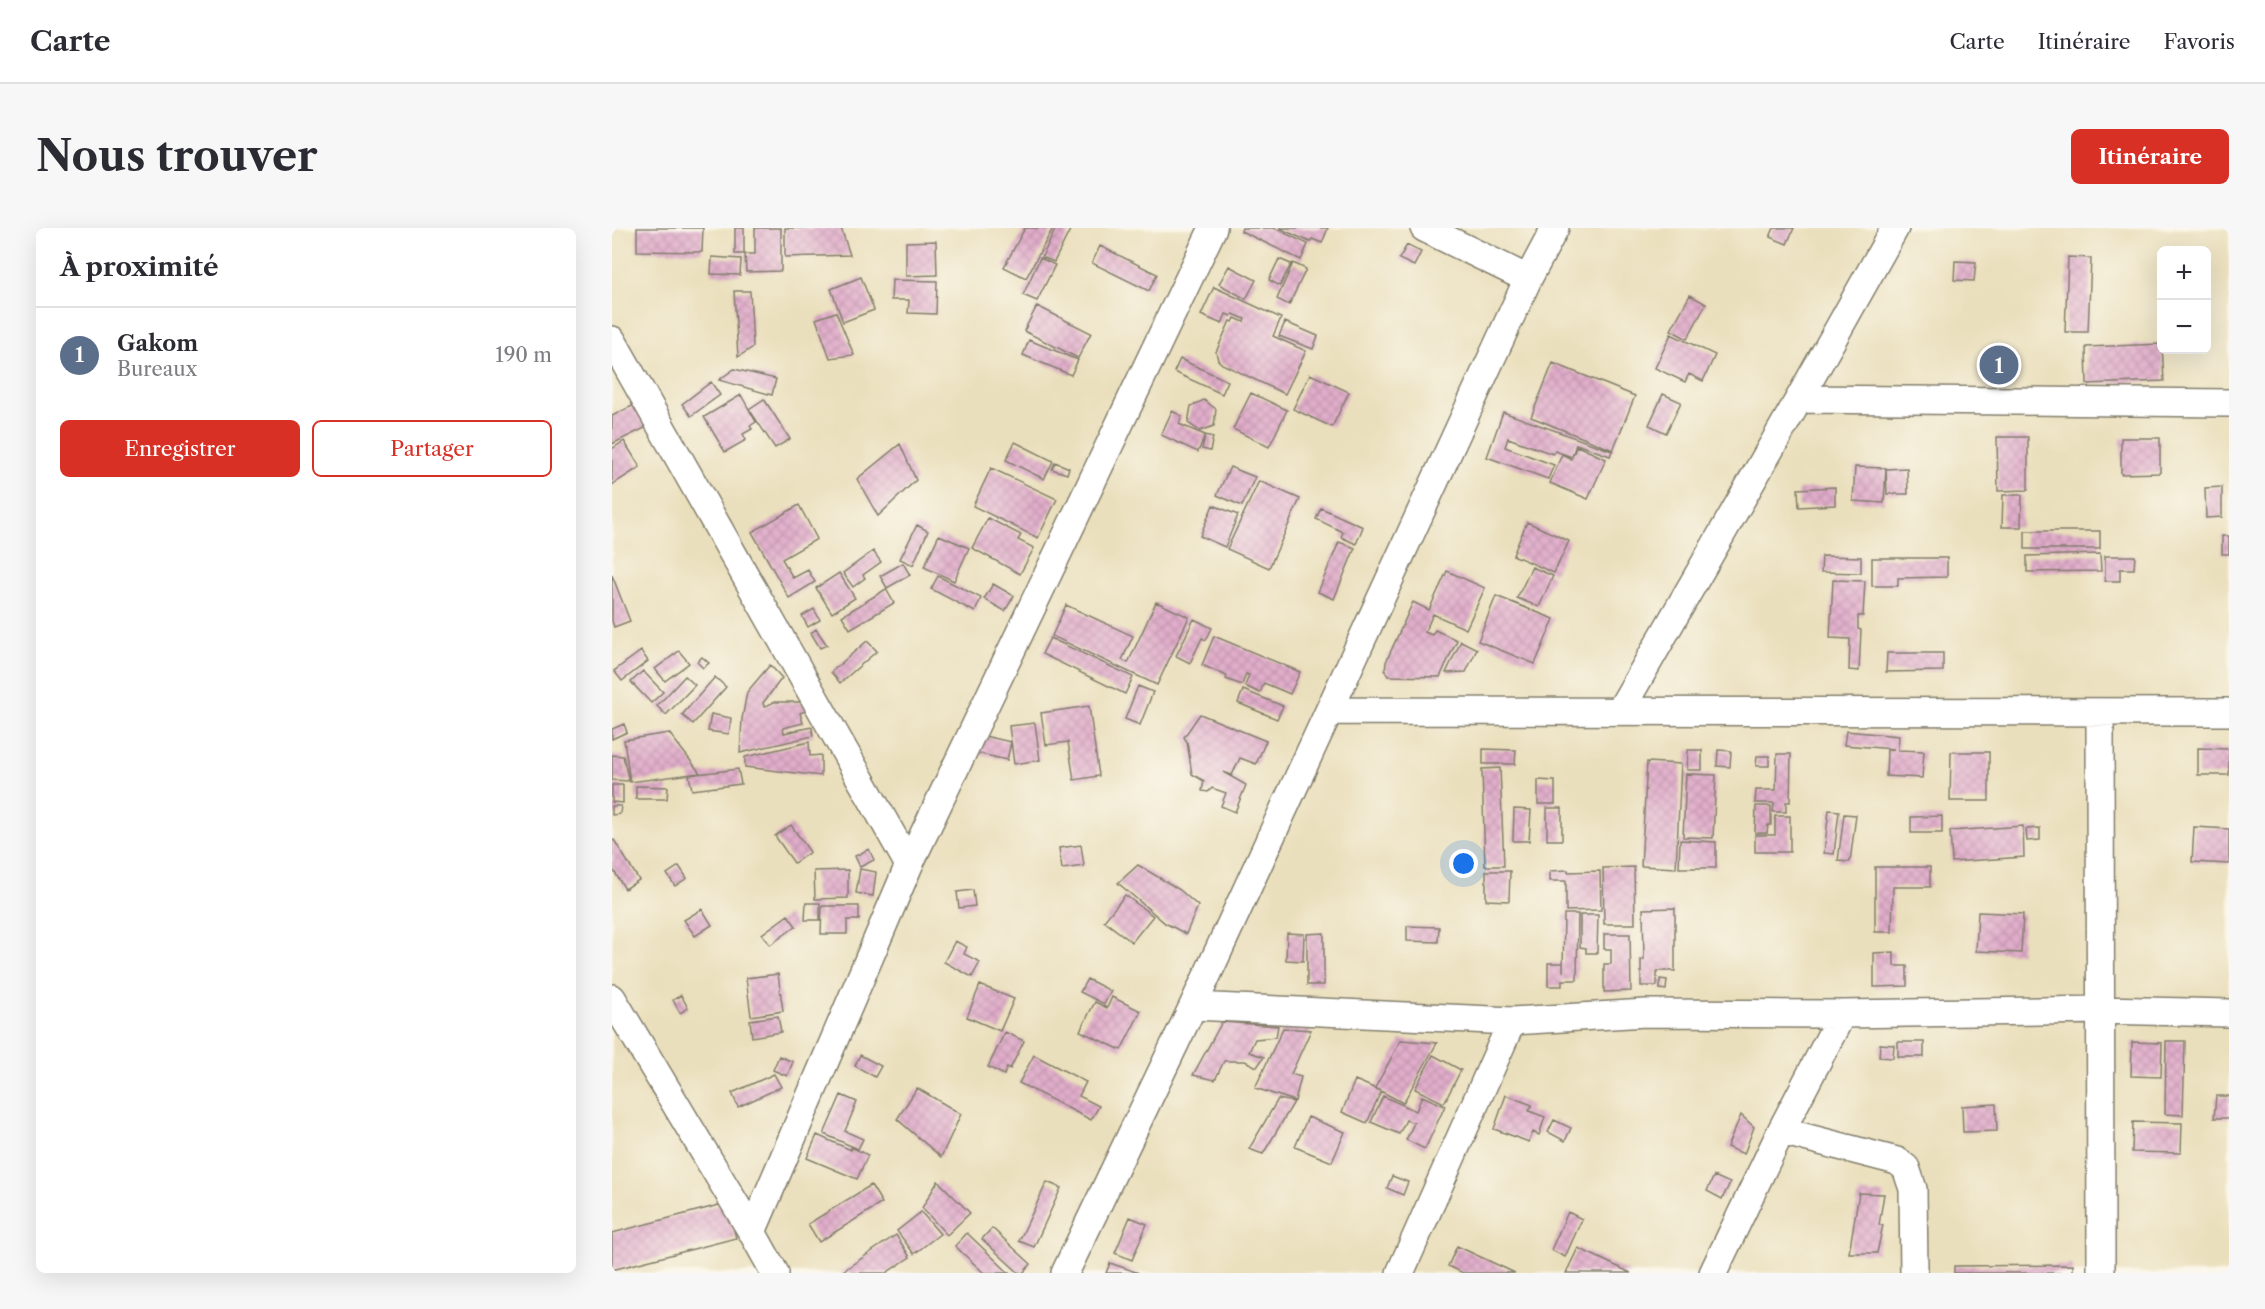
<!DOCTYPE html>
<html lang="fr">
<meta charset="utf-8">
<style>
:root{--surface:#fff;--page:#f7f7f7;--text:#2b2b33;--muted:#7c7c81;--line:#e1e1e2;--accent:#d93025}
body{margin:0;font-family:"Libre Caslon Text",serif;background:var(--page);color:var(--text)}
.controls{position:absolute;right:18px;top:18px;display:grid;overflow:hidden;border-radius:9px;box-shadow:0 6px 24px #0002}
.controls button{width:54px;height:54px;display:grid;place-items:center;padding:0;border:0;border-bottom:2px solid var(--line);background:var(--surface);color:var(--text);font:30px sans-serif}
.you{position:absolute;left:852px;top:636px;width:21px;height:21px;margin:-15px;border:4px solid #fff;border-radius:50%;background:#1a73e8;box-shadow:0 0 0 9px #1a73e833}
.badge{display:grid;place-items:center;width:39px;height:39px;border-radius:50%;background:var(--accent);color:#fff;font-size:20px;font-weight:700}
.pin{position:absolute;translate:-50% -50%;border:3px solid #fff;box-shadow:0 2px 6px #0006}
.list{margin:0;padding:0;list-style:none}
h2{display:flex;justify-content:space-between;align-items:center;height:78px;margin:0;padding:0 24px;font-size:26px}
h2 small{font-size:20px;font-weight:400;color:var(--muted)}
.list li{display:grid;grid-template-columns:39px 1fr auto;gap:18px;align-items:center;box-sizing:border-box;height:96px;padding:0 24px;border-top:2px solid var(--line)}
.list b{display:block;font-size:22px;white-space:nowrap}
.list p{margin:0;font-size:20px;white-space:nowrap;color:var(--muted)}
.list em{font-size:20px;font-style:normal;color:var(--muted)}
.actions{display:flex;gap:12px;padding:18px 24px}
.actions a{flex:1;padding:14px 0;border:2px solid var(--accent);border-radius:9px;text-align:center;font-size:21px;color:var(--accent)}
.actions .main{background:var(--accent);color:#fff}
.map{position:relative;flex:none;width:1617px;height:1045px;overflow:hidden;border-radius:9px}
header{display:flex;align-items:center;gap:36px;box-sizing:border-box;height:84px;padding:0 30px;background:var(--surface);border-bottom:2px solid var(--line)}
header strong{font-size:28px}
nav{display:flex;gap:33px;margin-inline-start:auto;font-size:21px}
.intro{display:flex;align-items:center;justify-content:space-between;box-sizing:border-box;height:144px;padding:0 36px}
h1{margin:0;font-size:42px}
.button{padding:15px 27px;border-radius:9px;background:var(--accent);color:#fff;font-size:21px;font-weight:700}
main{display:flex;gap:36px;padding:0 36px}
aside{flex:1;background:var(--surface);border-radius:9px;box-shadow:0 6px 24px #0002}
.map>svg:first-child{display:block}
.building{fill:url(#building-cross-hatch)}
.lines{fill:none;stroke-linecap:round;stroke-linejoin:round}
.street-casing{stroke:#837e6c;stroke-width:30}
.street{stroke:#fff;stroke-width:27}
</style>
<header>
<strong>Carte</strong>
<nav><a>Carte</a><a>Itinéraire</a><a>Favoris</a></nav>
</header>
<div class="intro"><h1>Nous trouver</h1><a class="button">Itinéraire</a></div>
<main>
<aside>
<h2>À proximité<small></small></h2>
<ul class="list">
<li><span class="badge" style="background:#5c6f8a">1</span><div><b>Gakom</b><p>Bureaux</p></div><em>190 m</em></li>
</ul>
<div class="actions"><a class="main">Enregistrer</a><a>Partager</a></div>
</aside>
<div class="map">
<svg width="1617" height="1045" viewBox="0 0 1617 1045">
<defs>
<pattern id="building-cross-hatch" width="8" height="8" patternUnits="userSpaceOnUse" patternTransform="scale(1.5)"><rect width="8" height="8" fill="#e1adca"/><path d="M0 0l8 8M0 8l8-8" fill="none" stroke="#c094ad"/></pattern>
</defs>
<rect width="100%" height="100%" fill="#fbf7ec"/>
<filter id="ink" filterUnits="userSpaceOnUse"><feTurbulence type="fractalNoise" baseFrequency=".0167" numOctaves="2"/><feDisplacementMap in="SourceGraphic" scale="12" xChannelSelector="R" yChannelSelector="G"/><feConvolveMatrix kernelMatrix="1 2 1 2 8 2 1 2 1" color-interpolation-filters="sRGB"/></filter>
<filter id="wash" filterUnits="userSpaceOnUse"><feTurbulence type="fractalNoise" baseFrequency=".008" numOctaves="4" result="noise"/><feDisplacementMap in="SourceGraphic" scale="24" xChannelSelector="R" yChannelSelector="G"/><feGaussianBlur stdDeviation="1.35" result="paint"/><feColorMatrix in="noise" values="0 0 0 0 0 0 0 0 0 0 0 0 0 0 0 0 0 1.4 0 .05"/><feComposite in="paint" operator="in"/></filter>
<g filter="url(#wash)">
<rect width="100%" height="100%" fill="#eadfbc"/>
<g id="blocks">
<path class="building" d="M 25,0 L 91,0 L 90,24 L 25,23 Z
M 123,0 L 132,0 L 132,26 L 123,26 Z
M 143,0 L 169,0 L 169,43 L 134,44 L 133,26 L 143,26 Z
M 173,0 L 229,0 L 238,27 L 173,29 Z
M 413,0 L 441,0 L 414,50 L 392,39 Z
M 444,0 L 459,0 L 442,34 L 430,29 Z
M 630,0 L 662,0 L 696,16 L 689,32 L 629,3 Z
M 667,0 L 716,0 L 710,15 L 700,11 L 698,14 Z
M 1162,0 L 1182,0 L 1175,16 L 1158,9 Z
M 324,13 L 325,47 L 294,48 L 294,14 Z
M 795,17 L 809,24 L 802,38 L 787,31 Z
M 488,18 L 545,46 L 537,63 L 480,35 Z
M 100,29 L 129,31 L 128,47 L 99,46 Z
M 1456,29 L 1479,30 L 1476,104 L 1453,104 Z
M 428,30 L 443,37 L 425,73 L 411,67 Z
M 667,31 L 679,36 L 668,58 L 657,52 Z
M 1343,33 L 1364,34 L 1362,53 L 1342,52 Z
M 681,35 L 694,41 L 677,77 L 665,71 Z
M 617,38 L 644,52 L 634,71 L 607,56 Z
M 249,49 L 262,82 L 231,94 L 219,61 Z
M 280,52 L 325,53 L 324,86 L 296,85 L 297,72 L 279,72 Z
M 602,59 L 669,90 L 661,108 L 694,123 L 673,166 L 610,136 L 606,132 L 604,124 L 618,93 L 621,94 L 623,90 L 632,94 L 633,91 L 621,86 L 619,88 L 614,86 L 610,96 L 589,87 Z
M 122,63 L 138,63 L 141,119 L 126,129 Z
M 1078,67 L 1094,76 L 1075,111 L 1059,102 Z
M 425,78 L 479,105 L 466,130 L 412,103 Z
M 224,84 L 242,127 L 218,130 L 204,91 Z
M 673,94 L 706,108 L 701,121 L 667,108 Z
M 1059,106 L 1103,127 L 1091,153 L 1077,146 L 1073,154 L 1043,140 Z
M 417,112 L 466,132 L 459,147 L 411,127 Z
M 1550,116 L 1552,153 L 1475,156 L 1474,119 Z
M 568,131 L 616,153 L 610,166 L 562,144 Z
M 941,135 L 1023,168 L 1001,222 L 919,189 Z
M 122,141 L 164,151 L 160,167 L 107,152 Z
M 698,146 L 737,164 L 720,199 L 681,181 Z
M 99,154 L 108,167 L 79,188 L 70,176 Z
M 639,165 L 675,182 L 657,219 L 621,201 Z
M 1051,166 L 1069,174 L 1054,205 L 1037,197 Z
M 129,167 L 144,194 L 138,198 L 140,201 L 131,206 L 134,212 L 113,224 L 92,189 Z
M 152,171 L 178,211 L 163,220 L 137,181 Z
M 592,172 L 604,181 L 602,198 L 588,203 L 576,195 L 579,178 Z
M 24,176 L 35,199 L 0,216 L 0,188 Z
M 560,183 L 570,188 L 567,196 L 593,207 L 586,224 L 549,207 Z
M 891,184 L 1000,223 L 998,228 L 964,216 L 960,229 L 943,223 L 941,226 L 896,210 L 893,219 L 942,237 L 936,251 L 875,229 Z
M 593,207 L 601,209 L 598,223 L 590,221 Z
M 1385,209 L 1416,209 L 1416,262 L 1386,263 Z
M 1509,210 L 1548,210 L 1548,245 L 1509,246 Z
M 12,213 L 28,239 L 0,257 L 0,221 Z
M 403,214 L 441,233 L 432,251 L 394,232 Z
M 288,216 L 304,252 L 266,288 L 245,251 Z
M 965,218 L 994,231 L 976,271 L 938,255 L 950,226 L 959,231 Z
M 443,234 L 457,240 L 455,246 L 440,241 Z
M 618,239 L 643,249 L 630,278 L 605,267 Z
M 1243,239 L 1274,240 L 1272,275 L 1241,273 Z
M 379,240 L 445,271 L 426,310 L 361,278 Z
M 1295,240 L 1296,266 L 1275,266 L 1274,241 Z
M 647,253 L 688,271 L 657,340 L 615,321 Z
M 1223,259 L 1223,277 L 1187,279 L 1186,261 Z
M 1610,259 L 1610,289 L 1594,290 L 1593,260 Z
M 1391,267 L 1410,267 L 1409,299 L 1390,299 Z
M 187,277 L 205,311 L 170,331 L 181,350 L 196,342 L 203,354 L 177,370 L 140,304 Z
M 601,277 L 626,287 L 613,319 L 588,308 Z
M 709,280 L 751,299 L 744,316 L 729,309 L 731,304 L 704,291 Z
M 376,290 L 409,307 L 406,312 L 422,320 L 408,346 L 360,320 Z
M 915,294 L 957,313 L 942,345 L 901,327 Z
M 305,297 L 316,303 L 301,337 L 288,331 Z
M 1413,303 L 1488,303 L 1488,321 L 1413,321 Z
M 327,307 L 357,320 L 342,353 L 312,339 Z
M 1610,308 L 1617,308 L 1617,326 L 1610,326 Z
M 727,314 L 743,320 L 722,371 L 706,364 Z
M 261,323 L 269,334 L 251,347 L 253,350 L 241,359 L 231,345 Z
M 1488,326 L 1489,343 L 1415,344 L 1415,328 Z
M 1210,328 L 1249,329 L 1249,345 L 1209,344 Z
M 1493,328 L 1523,328 L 1522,341 L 1508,341 L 1508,353 L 1493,353 Z
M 1260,330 L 1335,330 L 1335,349 L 1286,350 L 1286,358 L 1260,358 Z
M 291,335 L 298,347 L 275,360 L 268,348 Z
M 920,339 L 941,348 L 927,379 L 905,370 Z
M 835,343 L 873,360 L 854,401 L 821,386 L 813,404 L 820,407 L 823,402 L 845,412 L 828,449 L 776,448 L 773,443 L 774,434 L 801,374 L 817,382 Z
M 227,345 L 243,370 L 220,385 L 204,360 Z
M 0,347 L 18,393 L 2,399 L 0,393 Z
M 326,348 L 369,370 L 363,384 L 319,361 Z
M 1221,352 L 1253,353 L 1251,388 L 1246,388 L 1246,401 L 1249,402 L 1247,443 L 1237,442 L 1238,411 L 1218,410 Z
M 381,356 L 402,368 L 393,383 L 372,371 Z
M 274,361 L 282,375 L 238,401 L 230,388 Z
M 884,368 L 942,391 L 923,436 L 866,413 Z
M 544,374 L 577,389 L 545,457 L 440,408 L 454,377 L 521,408 L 510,432 L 516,435 Z
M 202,381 L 208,392 L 196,399 L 190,388 Z
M 582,391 L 600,400 L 594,412 L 590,410 L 578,435 L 564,428 Z
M 204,401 L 215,417 L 208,420 L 199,405 Z
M 602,408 L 688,444 L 678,466 L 652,455 L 648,465 L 633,458 L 637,447 L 634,446 L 630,457 L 614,451 L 615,448 L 590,437 Z
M 438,410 L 521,449 L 513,466 L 430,426 Z
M 255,413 L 265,423 L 228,455 L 219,444 Z
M 849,413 L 865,421 L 854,444 L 834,445 Z
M 29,423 L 36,433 L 10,453 L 2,443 Z
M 67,423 L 77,435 L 53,453 L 43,441 Z
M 1275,425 L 1331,425 L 1331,443 L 1274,444 Z
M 90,429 L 97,435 L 91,440 L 85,434 Z
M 158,437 L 170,450 L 151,475 L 152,479 L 162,474 L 195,474 L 196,482 L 188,485 L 191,495 L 171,500 L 172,505 L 200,499 L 201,508 L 128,525 L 130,491 L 135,464 Z
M 31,443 L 51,464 L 39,475 L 19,454 Z
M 73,448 L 83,457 L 54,487 L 45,478 Z
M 103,449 L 114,459 L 81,496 L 70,487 Z
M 526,458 L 541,464 L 528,497 L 513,491 Z
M 631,462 L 671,478 L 665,491 L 626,475 Z
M 477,478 L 487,548 L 462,552 L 456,514 L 434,517 L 429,485 Z
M 99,486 L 119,490 L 117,506 L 96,503 Z
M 588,486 L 654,513 L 644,536 L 628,530 L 620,547 L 611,544 L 634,557 L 623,584 L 609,578 L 614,565 L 600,560 L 596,564 L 590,563 L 592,553 L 580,546 L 575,514 L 572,509 Z
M 423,495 L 428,532 L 402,536 L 397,498 Z
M 12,496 L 15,504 L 0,511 L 0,501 Z
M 1234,503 L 1287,508 L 1286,522 L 1312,523 L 1310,550 L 1274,548 L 1275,522 L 1282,521 L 1232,517 Z
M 57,505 L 88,545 L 18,554 L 12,512 Z
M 368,507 L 399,514 L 395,532 L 364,525 Z
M 197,514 L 198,528 L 209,527 L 209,548 L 133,539 L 133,529 Z
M 1586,520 L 1617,521 L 1617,547 L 1586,547 Z
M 871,521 L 904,522 L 903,536 L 871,536 Z
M 1076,522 L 1090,522 L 1090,542 L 1075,542 Z
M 1106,522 L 1119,523 L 1118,539 L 1105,538 Z
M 1339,524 L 1377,524 L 1377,573 L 1338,573 Z
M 1165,526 L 1179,526 L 1178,574 L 1174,574 L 1174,584 L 1161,584 L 1162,575 L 1143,575 L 1144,562 L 1164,562 Z
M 0,527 L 11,528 L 17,553 L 0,552 Z
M 1145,528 L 1157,528 L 1157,538 L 1144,538 Z
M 1035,534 L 1069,536 L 1064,640 L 1029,638 Z
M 888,540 L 892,638 L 873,638 L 870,541 Z
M 126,541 L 129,556 L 80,562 L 77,547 Z
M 1074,546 L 1104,547 L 1101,610 L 1071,609 Z
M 926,552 L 943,553 L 943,576 L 926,576 Z
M 0,557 L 11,557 L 11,575 L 0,574 Z
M 24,558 L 56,559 L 55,571 L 24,571 Z
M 0,578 L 9,578 L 8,586 L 0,587 Z
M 1144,578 L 1159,578 L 1159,597 L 1156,597 L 1155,605 L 1143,605 Z
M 935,580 L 950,580 L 950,612 L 935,612 Z
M 902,581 L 919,582 L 917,613 L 901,613 Z
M 1217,582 L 1227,583 L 1222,626 L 1212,625 Z
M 1232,586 L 1244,587 L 1238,634 L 1226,633 Z
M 1163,588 L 1178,588 L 1178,624 L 1143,624 L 1143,607 L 1163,607 Z
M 1330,588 L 1330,605 L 1299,605 L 1299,589 Z
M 179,597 L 198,624 L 182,635 L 163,608 Z
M 1411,598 L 1412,629 L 1340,634 L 1338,603 Z
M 1582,599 L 1617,601 L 1617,636 L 1580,634 Z
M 1428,600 L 1428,612 L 1415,613 L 1414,601 Z
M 2,612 L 27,652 L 13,661 L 0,640 L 0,613 Z
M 1068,612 L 1104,614 L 1104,640 L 1067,640 Z
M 469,617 L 472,638 L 450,641 L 447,620 Z
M 257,621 L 262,632 L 248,639 L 243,628 Z
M 526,637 L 568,662 L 586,678 L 574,706 L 553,695 L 506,655 Z
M 67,638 L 75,650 L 63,658 L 55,646 Z
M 1022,639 L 1023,696 L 992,696 L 991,640 Z
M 1263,639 L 1318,639 L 1318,659 L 1281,659 L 1280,704 L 1263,704 Z
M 248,641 L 264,644 L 261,668 L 244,665 Z
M 236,642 L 236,670 L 203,671 L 202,643 Z
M 956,642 L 956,644 L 988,643 L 989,682 L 954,683 L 954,653 L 938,653 L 938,643 Z
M 874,643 L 898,643 L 897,673 L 874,672 Z
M 361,662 L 363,678 L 347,680 L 345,664 Z
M 513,667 L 541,688 L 520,714 L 492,693 Z
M 194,675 L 208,675 L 208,692 L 193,692 Z
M 210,678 L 247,678 L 247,692 L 235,692 L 235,706 L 209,706 Z
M 1063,680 L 1063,743 L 1045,743 L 1045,758 L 1029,758 L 1029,732 L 1032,732 L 1031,681 Z
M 90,681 L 100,697 L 83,708 L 72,692 Z
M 1366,684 L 1411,686 L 1409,725 L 1364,723 Z
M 952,686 L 966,686 L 965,752 L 950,752 L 950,758 L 936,758 L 936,735 L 951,735 L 951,744 Z
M 176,687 L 184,698 L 158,717 L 150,706 Z
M 968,687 L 986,687 L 985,725 L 974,725 L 974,720 L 968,719 Z
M 795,698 L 827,699 L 826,714 L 795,713 Z
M 675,705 L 692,706 L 691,733 L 674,732 Z
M 712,705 L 712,757 L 695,757 L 695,706 Z
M 992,706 L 1018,706 L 1019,763 L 992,764 L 992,736 L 999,736 L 999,721 L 992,721 Z
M 343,713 L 355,719 L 352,726 L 368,734 L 360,749 L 332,734 Z
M 1282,724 L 1282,738 L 1295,738 L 1295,758 L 1262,759 L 1262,725 Z
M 166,746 L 171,783 L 139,788 L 134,750 Z
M 475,751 L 499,763 L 492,776 L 468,764 Z
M 1048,751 L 1055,752 L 1054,762 L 1048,761 Z
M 368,757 L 402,771 L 388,803 L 355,789 Z
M 69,767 L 76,780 L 68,785 L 61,772 Z
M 500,769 L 529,783 L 509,822 L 468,803 L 483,774 L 495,780 Z
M 166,788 L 169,804 L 140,809 L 138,792 Z
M 610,794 L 666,798 L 664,809 L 643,811 L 637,824 L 652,829 L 645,839 L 633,833 L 612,833 L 603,852 L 581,847 Z
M 671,800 L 699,802 L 679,846 L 689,849 L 683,873 L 643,860 Z
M 393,804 L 412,813 L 398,841 L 395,839 L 392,847 L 376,839 Z
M 789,812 L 825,815 L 791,875 L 763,860 Z
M 1554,813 L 1573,813 L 1571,887 L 1553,886 Z
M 1286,814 L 1312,814 L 1312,829 L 1286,829 Z
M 1520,814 L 1550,815 L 1549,849 L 1519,848 Z
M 1268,816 L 1282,817 L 1281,830 L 1267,829 Z
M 248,827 L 269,838 L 263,849 L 243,838 Z
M 422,827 L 474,854 L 467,868 L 487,878 L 479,892 L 407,855 Z
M 821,827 L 849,842 L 832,875 L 803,861 Z
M 167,828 L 181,834 L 175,848 L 161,842 Z
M 162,846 L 169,859 L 126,879 L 120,865 Z
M 743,852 L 769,863 L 755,895 L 730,884 Z
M 305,860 L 349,886 L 329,929 L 285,891 Z
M 229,867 L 245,874 L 233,903 L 251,911 L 246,921 L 212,906 Z
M 894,867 L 920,877 L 917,883 L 933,889 L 927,907 L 921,904 L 917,914 L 882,901 Z
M 771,868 L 804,883 L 810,868 L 833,878 L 813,921 L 794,912 L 802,895 L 794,892 L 787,906 L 759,894 Z
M 1604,868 L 1617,868 L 1617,890 L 1602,890 Z
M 666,871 L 682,874 L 651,926 L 637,921 Z
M 1384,876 L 1385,903 L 1351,904 L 1350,878 Z
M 1129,887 L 1142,899 L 1132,926 L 1115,919 Z
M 696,889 L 733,904 L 720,934 L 683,919 Z
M 942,892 L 959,900 L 953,913 L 936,904 Z
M 1521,894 L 1570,895 L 1569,925 L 1520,924 Z
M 205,907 L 239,922 L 239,919 L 256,927 L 245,951 L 195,930 Z
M 780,948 L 796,954 L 791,967 L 775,960 Z
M 1102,948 L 1118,955 L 1110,971 L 1095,963 Z
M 326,953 L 358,985 L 335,1007 L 310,980 Z
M 435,954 L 449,960 L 422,1019 L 407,1013 Z
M 259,957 L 270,975 L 207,1014 L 196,996 Z
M 1247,965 L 1272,966 L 1267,997 L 1271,997 L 1265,1025 L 1237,1025 Z
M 115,975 L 124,1010 L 0,1042 L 0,1005 Z
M 309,984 L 328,1006 L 302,1026 L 285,1003 Z
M 956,984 L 970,991 L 953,1029 L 939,1022 Z
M 518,989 L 535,996 L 520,1032 L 503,1025 Z
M 380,1000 L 419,1036 L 411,1045 L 407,1045 L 370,1011 Z
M 355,1005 L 397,1045 L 372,1045 L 343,1018 Z
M 284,1007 L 298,1029 L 274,1045 L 228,1045 Z
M 845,1018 L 903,1045 L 851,1045 L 836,1038 Z
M 966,1020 L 1019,1045 L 954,1045 Z
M 498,1035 L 527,1045 L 494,1045 Z
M 1461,1037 L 1461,1045 L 1342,1045 L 1342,1038 Z"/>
</g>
</g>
<g filter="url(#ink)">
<use href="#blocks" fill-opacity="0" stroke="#837e6c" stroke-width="1.5"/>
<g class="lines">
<defs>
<path id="street" d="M 812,0 L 916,51
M 0,112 L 297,637
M 1187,171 L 1617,175
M 717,483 L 1617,484
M 1008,483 L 1187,171 L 1283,0
M 1488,485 L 1489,1045
M 0,770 L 140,1004 L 163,1045
M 581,778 L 900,793 L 1034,785 L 1230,786 L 1490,782 L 1617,785
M 1169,903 L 1285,933 L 1294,940 L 1301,961 L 1302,1045
M 140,1004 L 297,637 L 601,0
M 453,1045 L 581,778 L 916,51 L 943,0
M 788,1045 L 900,793
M 1101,1045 L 1169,903 L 1230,786"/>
</defs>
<use href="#street" class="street-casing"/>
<use href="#street" class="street"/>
</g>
</g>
</svg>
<div class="controls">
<button>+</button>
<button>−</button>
</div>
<div class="you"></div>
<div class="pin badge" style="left:1387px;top:137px;background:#5c6f8a">1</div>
</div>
</main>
